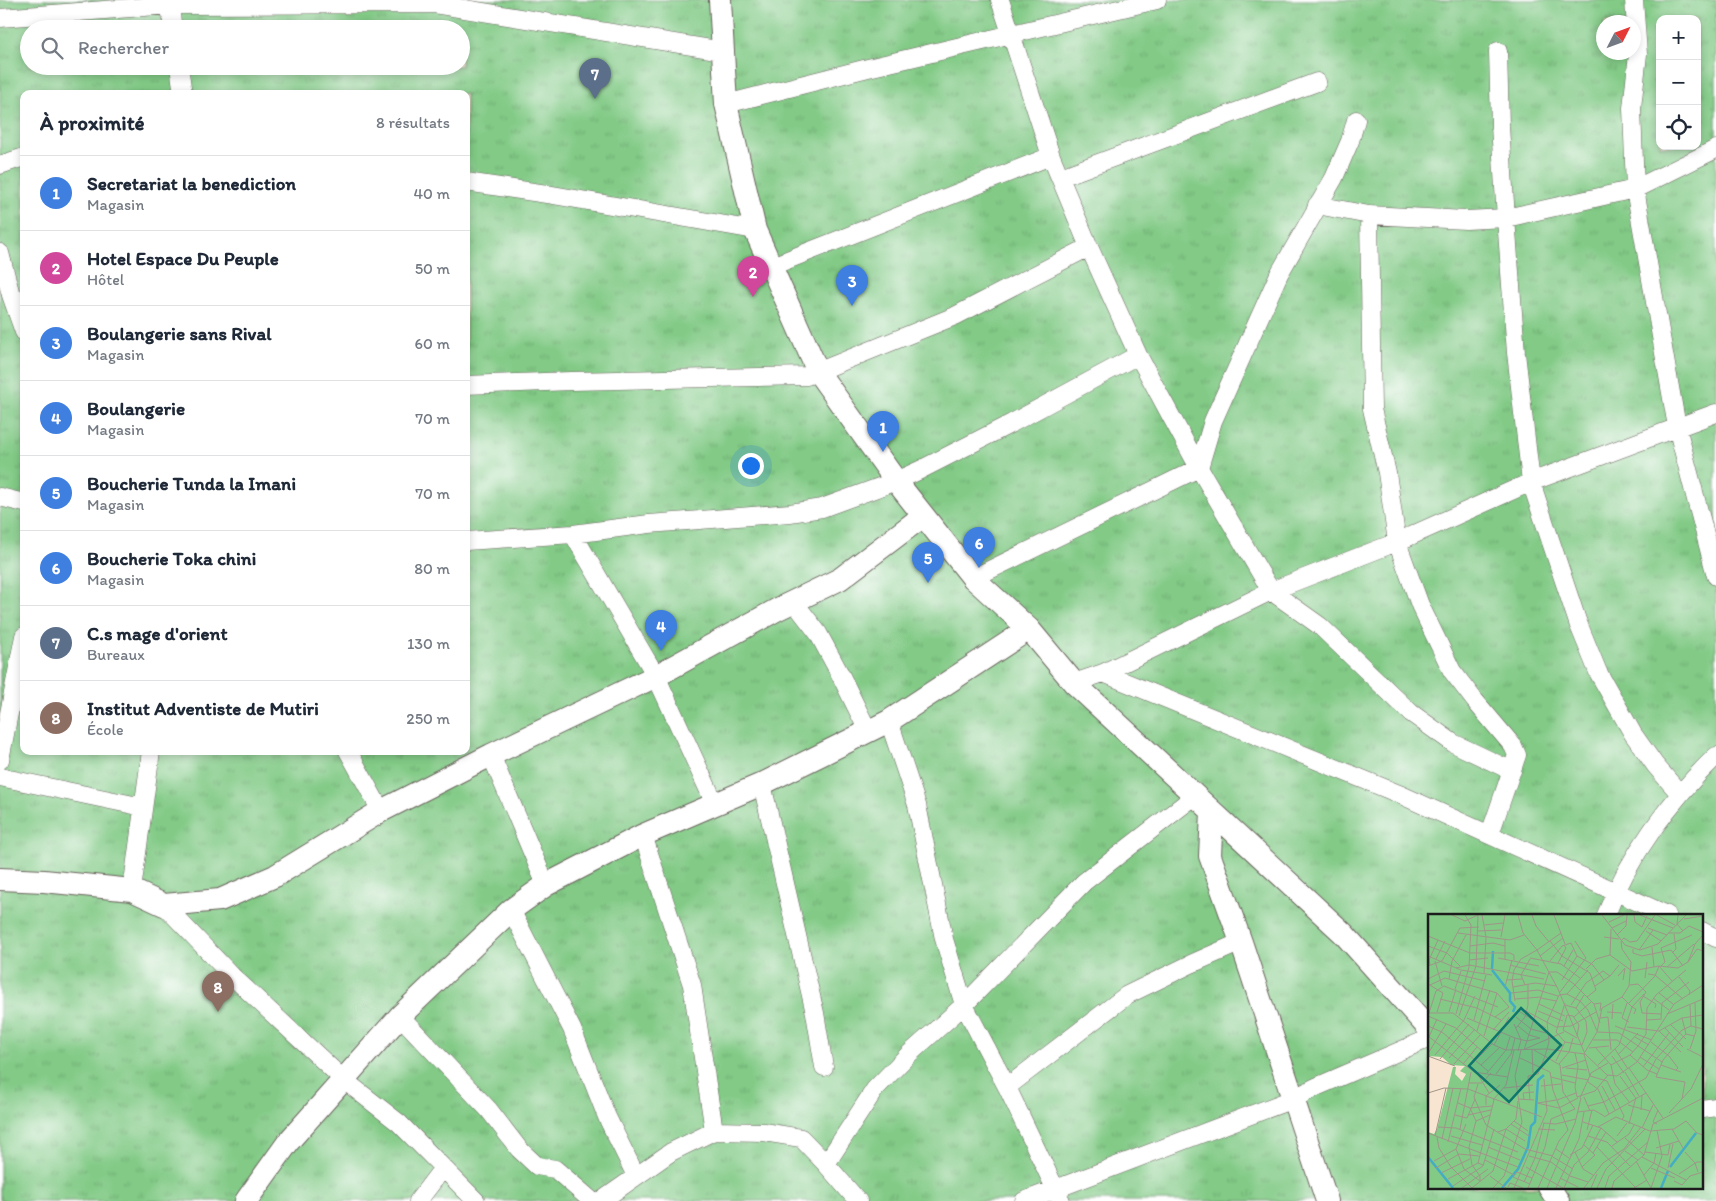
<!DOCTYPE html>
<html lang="fr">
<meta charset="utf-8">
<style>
:root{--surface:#fff;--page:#f2f2f3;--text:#1f2937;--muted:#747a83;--line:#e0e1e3;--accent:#d1495b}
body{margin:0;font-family:Itim,sans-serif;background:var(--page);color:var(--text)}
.controls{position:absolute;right:15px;top:15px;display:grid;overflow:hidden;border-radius:10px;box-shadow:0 2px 8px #0003}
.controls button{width:45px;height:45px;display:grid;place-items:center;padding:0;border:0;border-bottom:1px solid var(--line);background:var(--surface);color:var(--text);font:25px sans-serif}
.compass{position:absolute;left:1596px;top:15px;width:45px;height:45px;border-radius:50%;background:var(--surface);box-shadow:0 2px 8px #0003;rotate:48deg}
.you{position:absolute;left:750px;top:465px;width:18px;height:18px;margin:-12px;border:4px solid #fff;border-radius:50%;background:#1a73e8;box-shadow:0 0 0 8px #1a73e833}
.badge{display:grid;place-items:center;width:32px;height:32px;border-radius:50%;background:var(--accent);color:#fff;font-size:16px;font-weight:700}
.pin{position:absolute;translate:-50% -41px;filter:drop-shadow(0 1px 2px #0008)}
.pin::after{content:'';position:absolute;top:26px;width:18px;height:15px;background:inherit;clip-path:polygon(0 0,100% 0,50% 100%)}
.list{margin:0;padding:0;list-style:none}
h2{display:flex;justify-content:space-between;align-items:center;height:65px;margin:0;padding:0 20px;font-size:21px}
h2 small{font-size:16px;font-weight:400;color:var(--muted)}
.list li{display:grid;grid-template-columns:32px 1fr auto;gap:15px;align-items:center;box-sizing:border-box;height:75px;padding:0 20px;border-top:1px solid var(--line)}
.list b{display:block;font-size:19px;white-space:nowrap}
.list p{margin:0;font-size:16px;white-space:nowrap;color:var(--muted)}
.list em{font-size:16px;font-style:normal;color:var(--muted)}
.icon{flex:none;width:28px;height:28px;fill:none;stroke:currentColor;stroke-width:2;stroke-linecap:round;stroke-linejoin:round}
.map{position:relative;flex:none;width:1716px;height:1201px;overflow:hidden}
.search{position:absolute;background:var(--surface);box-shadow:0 2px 8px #0003;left:20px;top:20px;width:450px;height:55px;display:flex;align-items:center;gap:12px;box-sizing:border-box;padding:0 18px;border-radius:28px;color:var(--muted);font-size:19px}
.panel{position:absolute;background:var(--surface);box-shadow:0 2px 8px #0003;left:20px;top:90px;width:450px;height:665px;border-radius:10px}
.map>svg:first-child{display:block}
.park{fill:url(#park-tufts);stroke:#4f7351;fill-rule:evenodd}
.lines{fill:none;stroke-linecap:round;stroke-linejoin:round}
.minor-casing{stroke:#69625b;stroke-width:19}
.tertiary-casing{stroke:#69625b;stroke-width:24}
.minor{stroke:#fff;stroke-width:18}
.tertiary{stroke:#fff;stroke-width:22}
.inset-river{fill:none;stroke:#44adc4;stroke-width:2.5}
.inset-road{fill:none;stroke:#a09589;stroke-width:1}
.view{fill:#0f766e;fill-opacity:0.15;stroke:#0f766e;stroke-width:2.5}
.inset-edge{fill:none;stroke:#1c1c1c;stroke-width:2.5}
</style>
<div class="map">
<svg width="1716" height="1201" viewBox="0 0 1716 1201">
<defs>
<pattern id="park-tufts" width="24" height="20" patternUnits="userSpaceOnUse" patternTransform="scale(1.25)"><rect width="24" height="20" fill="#82ca86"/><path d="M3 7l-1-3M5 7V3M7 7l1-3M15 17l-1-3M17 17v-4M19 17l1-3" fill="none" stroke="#70ad73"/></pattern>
</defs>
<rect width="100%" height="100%" fill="#fff"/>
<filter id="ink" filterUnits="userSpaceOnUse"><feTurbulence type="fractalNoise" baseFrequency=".02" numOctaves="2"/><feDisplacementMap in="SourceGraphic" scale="10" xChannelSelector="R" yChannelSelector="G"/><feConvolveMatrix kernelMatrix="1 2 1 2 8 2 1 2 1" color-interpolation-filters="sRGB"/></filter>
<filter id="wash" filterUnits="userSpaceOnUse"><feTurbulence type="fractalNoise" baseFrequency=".0096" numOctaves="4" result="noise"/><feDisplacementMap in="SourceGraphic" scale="20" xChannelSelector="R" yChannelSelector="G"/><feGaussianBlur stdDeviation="1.12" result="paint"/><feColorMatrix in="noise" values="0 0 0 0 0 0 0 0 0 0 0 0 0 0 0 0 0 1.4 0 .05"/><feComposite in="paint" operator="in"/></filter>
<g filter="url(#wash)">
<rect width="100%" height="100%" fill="#f8e5d1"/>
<path class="park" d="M 0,0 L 1716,0 L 1716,1201 L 0,1201 ZM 1660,19 L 1697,19 L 1697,146 L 1660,146 ZM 1604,22 L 1634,22 L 1634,52 L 1604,52 ZM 29,29 L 461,29 L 461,66 L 29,66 ZM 24,94 L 466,94 L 466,751 L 24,751 ZM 1430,915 L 1702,915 L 1702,1187 L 1430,1187 Z"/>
</g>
<g filter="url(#ink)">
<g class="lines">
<defs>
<path id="minor" d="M 169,0 L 173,29
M 1000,0 L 1051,156 L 1089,247 L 1138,355 L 1199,468 L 1271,591 L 1320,626 L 1411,713 L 1453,743 L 1512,771
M 1634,0 L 1638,54 L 1632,108 L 1635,189 L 1677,427 L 1716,576
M 0,18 L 170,5 L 434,4 L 723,51
M 1498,51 L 1500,126 L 1506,218 L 1516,353 L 1531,482 L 1578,623 L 1598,672 L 1633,734 L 1655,765 L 1680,794
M 179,66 L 183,94
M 726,104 L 868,68 L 1157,0
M 0,165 L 24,157
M 1061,177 L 1317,82
M 466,182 L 547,194 L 755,230
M 1317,205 L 1369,215 L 1466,220 L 1506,218 L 1635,189 L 1716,149
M 1369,215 L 1372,409 L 1387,473 L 1397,542 L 1420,605 L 1452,671 L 1475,701 L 1513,746 L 1517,755 L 1490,834
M 0,253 L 11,295 L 24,302
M 772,266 L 1051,156
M 11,295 L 24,332
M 466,385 L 571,381 L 807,376 L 955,316 L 1089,247
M 0,497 L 24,503
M 573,534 L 656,676 L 715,804
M 466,541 L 573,534 L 649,524 L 790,513 L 822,508 L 896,481 L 920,470 L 1012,423 L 1138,355
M 973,578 L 1199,468 L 1213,421 L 1279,274 L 1334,178 L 1350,141 L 1356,120
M 794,602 L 818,633 L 840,674 L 868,731
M 1103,673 L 1399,794 L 1667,915
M 1074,683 L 1103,673 L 1271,591 L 1397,542 L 1531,482 L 1716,413
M 889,721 L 917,805 L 944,939 L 964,1005 L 1007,1087 L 1061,1201
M 348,751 L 381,811
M 491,755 L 546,885
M 0,760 L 24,636
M 0,777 L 143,807
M 762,784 L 815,1013 L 824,1067
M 643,835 L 692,985 L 714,1131
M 132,890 L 151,751
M 164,905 L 232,976 L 344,1080 L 399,1123 L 476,1201
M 511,910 L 572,1029 L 607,1117 L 636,1176
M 1606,915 C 1628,857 1671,799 1716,756
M 1702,931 L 1716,938
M 400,1016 L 489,1110 L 519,1149 L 537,1166 L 555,1169 L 592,1201
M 1007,1087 L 1127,995 L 1191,964 L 1241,942
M 1702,1109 L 1716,1107
M 826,1164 L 875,1089 L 908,1055 L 964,1005 L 1084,882 L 1196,795
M 418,1201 L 443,1168
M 601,1201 L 671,1152 L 714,1131 L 764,1132 L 801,1138 L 826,1164 L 858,1201
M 1024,1201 L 1293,1099 L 1316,1087 L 1430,1038"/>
<path id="tertiary" d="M 720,0 L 726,104 L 755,230 L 818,372 L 896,481 L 973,578 L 1029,629 L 1074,683 L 1343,933 L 1430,1030
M 1212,812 L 1210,856 L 1241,942 L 1327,1201
M 0,879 L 44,881 L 132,890 L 164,905 L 220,900 L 275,876 L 381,811 L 491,755 L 656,676 L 778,609 L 840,579 L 923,516
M 1549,1187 L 1558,1201
M 246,1201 L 289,1141 L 400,1016 L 511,910 L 546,885 L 643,835 L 762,784 L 889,721 L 1029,629"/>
</defs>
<use href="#minor" class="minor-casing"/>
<use href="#tertiary" class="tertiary-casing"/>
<use href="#minor" class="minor"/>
<use href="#tertiary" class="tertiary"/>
</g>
</g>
<g transform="translate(1428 914)">
<rect width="275" height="275" fill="#f8e5d1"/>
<path d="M 0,1 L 275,1 L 275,274 L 0,274 L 0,218 L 6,220 L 9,215 L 25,153 L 28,153 L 27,160 L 34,167 L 38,160 L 32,157 L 37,152 L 23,151 L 14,143 L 0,142 Z" fill="#82ca86"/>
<path class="inset-river" d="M 64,55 L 65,37M 64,56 L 82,79 L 82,87 L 87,93 L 85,98M 0,243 L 25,274M 242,253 L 268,219M 74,274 L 90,255 L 100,233 L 103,212 L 107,208 L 110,166 L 116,161M 233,274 L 240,257"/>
<path class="inset-road" d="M 24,1 L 37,7 L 50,1M 54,1 L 58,23 L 56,60M 90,1 L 95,19 L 109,36 L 130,75 L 157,140M 104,1 L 108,12 L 121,28M 126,1 L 137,30M 174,1 L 197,31 L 212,36 L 230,30 L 258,1M 206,1 L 207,8 L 214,13 L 219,2M 212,1 L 245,14M 229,1 L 247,11M 250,1 L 249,10 L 255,17M 256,5 L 275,2M 181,8 L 196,1M 56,11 L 75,9M 184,14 L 198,7M 220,14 L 239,21M 50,17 L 73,16M 218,17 L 233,27M 30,19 L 82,26 L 96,21M 240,19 L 252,19 L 261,12 L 275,18M 189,21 L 198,12 L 199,1M 0,22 L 42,39 L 82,39 L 86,41 L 86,46M 73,23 L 77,1M 176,23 L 191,25M 122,27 L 134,42 L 162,59 L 168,76 L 159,83M 193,27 L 196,24 L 202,28 L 209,27 L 227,1M 0,32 L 19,39 L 32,52M 42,32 L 65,29 L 77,32M 224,33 L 226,53M 205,35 L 205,39 L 214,42 L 243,36 L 255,52M 109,36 L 133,19M 211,36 L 225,16M 244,39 L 248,35 L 246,20M 182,41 L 204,57 L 231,52 L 250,54 L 260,48 L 267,30 L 275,21M 182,41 L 183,15M 0,42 L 33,56 L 64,61M 112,42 L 135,24M 70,44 L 111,52M 102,44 L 133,50 L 152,64M 8,45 L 17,27M 77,45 L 77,25M 41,46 L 60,44M 7,47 L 14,72M 122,47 L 134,32 L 143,29 L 149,42 L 164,50 L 176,66M 260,48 L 269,35 L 275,37M 130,49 L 138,34 L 136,31M 2,51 L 1,46 L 10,26M 82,51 L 118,60M 0,52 L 14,47 L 32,14 L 51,13M 136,52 L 145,36M 231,52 L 244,67M 233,52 L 237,48 L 233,34 L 264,21M 239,53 L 266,30M 28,54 L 41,51 L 116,65M 158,55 L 168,45 L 182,41M 220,60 L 227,61 L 255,85M 190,62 L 197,54 L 195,66M 251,63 L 262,77 L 261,81M 217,64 L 219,48M 0,65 L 16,57 L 57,67M 21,65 L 24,47 L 38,21M 78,66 L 94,65M 134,66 L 149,42M 0,70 L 15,79 L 9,98M 2,71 L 17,64 L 69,79 L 81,93 L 67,103M 97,71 L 93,61 L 102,45M 202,71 L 210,70 L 218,78 L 212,88 L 214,99 L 233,100M 167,72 L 182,62M 77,73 L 84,46M 85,73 L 107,69 L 129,72M 27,75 L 33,57M 132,78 L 158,44 L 147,27M 83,79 L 110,76 L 130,82M 231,79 L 245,90M 139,80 L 160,56M 215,82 L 228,90 L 227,94M 194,83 L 204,93 L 216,80M 113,84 L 128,87M 225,84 L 241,96M 12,85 L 49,94 L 73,106M 87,85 L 113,83M 87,87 L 84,67 L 86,56 L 93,45 L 109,36M 137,89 L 128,118 L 137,128 L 154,131M 199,89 L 194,104 L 201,108M 111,90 L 137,102M 166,90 L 173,89 L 172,97M 200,90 L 227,62 L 231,52M 137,91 L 148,94 L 158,107 L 159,118 L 154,131M 143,91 L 158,69 L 175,57 L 182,62 L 191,51M 262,91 L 263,112M 148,94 L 156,81M 89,96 L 118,114M 98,97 L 128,113 L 143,112 L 168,98M 110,97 L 135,107M 21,98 L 28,75M 179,98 L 194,99M 0,99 L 25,99 L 66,131 L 78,136 L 119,135 L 157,140 L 179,161 L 189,162 L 209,148 L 246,90 L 275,71M 1,99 L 8,77 L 16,72 L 70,93M 28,100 L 41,53 L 43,11 L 37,1M 239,100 L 275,85M 0,102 L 28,114 L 54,137M 31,102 L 48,52 L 50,1M 88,103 L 103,115 L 118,119M 146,103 L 163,88M 39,104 L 87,124 L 99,127 L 112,124M 172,104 L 180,103 L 183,136M 233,104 L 234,89 L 261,68M 254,104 L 258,120M 184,105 L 185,90M 36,106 L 47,82M 46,106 L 58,61M 219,106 L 234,105M 86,110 L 93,126 L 90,137M 243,111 L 258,125M 0,112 L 14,118 L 60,157M 90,112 L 101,121 L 112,124M 187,112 L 224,126M 199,113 L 231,117 L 254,104 L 275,101M 88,114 L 97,103 L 100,91 L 100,70M 237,114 L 255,133M 65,116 L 81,98M 49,117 L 62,76M 231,117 L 253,138M 169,118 L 191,119 L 234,148M 0,122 L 46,158 L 80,163M 56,122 L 69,79M 149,122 L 151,111 L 145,102 L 139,101 L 135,116 L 149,124M 207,123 L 221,131M 0,125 L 9,105M 165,126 L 189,126 L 205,138M 223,128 L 241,142 L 250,154 L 248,156M 66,131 L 81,103M 167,133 L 183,151 L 187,170 L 202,189M 161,134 L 181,132M 97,135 L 136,118M 187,135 L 200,155M 259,135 L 275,143M 262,135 L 268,117 L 267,89M 96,136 L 121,58 L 129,58 L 146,70 L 166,90 L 172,109M 104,136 L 105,159M 106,136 L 132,151 L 135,178 L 147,195M 1,138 L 18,110M 157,138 L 169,118 L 174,94 L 194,83 L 201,72 L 203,48 L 194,35 L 193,27M 147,139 L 150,152 L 147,173 L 149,183 L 167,177 L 180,161M 156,140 L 162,162M 7,141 L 36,106M 190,141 L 210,119M 202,141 L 219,156 L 229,160M 0,142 L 27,152M 184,142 L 196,159M 212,143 L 231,155M 21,144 L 47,115M 92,144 L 122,158 L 125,176 L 140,216M 12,145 L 41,110M 128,147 L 137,128M 26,150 L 53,120M 35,150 L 49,133M 131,150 L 141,138 L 145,124M 53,151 L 72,133M 170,151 L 191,131 L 204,93 L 208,95 L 206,100M 183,151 L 202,141 L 210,132 L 218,120 L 219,94 L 228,81 L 258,56M 233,151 L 253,158M 215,153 L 241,119M 40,154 L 65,129M 134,154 L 158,146M 138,154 L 159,156M 201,154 L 235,204M 197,158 L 211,182M 49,159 L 61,179M 59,159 L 78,136 L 82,123M 68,160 L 83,140 L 87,124M 53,161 L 70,179M 134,161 L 161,166M 162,162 L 179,167 L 196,202 L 194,206M 192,162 L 207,183M 123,163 L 147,169M 160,168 L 170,175 L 181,200M 41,169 L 54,169 L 63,159M 50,170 L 46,183 L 58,211 L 97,235 L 125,242M 113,172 L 133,170M 174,172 L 187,196M 76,174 L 105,171M 0,179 L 16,174 L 40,175 L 114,203M 156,183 L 162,197M 152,184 L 163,159 L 180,149M 90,185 L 106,186M 96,185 L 95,179 L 106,178M 254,185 L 257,168 L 228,163 L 235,146 L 255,123 L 258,120 L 266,122M 65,186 L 78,171 L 86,136M 102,186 L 100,162 L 110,160 L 117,142 L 121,128 L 119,108 L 131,81 L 139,80 L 152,87 L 160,96 L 169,117M 129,186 L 148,179M 30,189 L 42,194 L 48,207 L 41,233 L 44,251 L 52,262 L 52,267M 109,189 L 131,194 L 150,184M 110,189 L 128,186M 58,191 L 58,182 L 72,171M 200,191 L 222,197M 160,192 L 176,188 L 218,164 L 228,145 L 254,116 L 263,112 L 275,115M 42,194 L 64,192M 213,196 L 214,181M 150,198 L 166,196 L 176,202M 241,199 L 263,175 L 275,150M 27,201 L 39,204 L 47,185M 40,201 L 63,196M 176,203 L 218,179M 48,207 L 62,201M 86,207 L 100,217M 155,208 L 173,214 L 189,228M 115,209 L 128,210 L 148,205M 38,210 L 28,235 L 36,255 L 52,267M 83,210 L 101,222M 201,210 L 208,183M 229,210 L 225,208 L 230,196M 10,213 L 28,214 L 90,238M 170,213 L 188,203 L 222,217 L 246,215 L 258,207 L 269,219 L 275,221M 214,214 L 225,191M 32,215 L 43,158M 110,215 L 127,216M 244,215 L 255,234M 159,216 L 164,196M 70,218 L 78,215 L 97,227M 0,219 L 90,253M 7,222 L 18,174M 23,222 L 54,231M 160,222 L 179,228 L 202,252M 189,222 L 199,209M 9,223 L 11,234 L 23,253 L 44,274M 197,224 L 216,241M 14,225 L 25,174M 20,228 L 33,174M 184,232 L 201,220 L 206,211M 60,233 L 92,246M 169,233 L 207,273M 228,234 L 251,227M 128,235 L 141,244M 197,237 L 210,246M 147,238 L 155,255 L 165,261M 217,238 L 240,241 L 242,230M 257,238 L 267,249 L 270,258M 165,239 L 178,218M 142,241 L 154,234 L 165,211M 101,242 L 123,248 L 142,262 L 160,268M 125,243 L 145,255M 214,243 L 258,266M 57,246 L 86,261M 6,247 L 28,235M 208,247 L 223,274M 50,249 L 66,186M 98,253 L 135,274M 154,253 L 167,241 L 156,231M 8,254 L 31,240 L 51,242M 223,254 L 247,264M 240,254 L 245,230M 13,259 L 42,245M 251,260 L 269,248 L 275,248M 216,261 L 226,249 L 228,239M 62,262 L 78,274M 132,264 L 150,273M 20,265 L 50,249 L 55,251M 246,267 L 254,271 L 262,262 L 275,258M 96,268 L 107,244 L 116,209M 102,270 L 85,263 L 89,258 L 104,264M 25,272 L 55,252 L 66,215M 80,273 L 82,269 L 95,274M 34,274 L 60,255M 44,274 L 65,257 L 78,215 L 88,205 L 90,187M 65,274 L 76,262 L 94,208 L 87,162 L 93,136M 86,274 L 119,197 L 116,165M 100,274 L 117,233 L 123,205 L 147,195M 110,274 L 131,227 L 140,216M 119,274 L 147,209 L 153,184M 128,274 L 151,225 L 156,198M 136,274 L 146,251 L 160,238 L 173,214M 156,274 L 175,249 L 196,235 L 213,213M 163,274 L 169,260M 169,274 L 178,255 L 217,215M 177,274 L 181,262 L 220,228M 184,274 L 186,267 L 216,241 L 225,210 L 275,184M 206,274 L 219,266M 223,274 L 234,242 L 229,216"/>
<path class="view" d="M 93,94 L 133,131 L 81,188 L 41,152 Z"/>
<rect width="275" height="275" class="inset-edge"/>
</g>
</svg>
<div class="controls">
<button>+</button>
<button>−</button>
<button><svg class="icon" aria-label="locate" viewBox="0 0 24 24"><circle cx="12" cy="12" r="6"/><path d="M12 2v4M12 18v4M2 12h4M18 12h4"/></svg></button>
</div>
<svg class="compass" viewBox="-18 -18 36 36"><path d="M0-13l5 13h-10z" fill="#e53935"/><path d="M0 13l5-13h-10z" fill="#747a83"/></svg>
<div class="you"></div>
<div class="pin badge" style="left:883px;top:452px;background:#3f7fe0">1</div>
<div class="pin badge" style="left:753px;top:297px;background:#d1479c">2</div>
<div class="pin badge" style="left:852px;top:306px;background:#3f7fe0">3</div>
<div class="pin badge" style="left:661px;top:651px;background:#3f7fe0">4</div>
<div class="pin badge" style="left:928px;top:583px;background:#3f7fe0">5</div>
<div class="pin badge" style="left:979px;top:568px;background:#3f7fe0">6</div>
<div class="pin badge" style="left:595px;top:99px;background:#5c6f8a">7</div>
<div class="pin badge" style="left:218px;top:1012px;background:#8d6e63">8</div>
<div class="search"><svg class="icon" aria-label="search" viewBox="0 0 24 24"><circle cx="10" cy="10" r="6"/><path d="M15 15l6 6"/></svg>Rechercher</div>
<section class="panel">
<h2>À proximité<small>8 résultats</small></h2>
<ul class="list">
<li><span class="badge" style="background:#3f7fe0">1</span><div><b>Secretariat la benediction</b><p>Magasin</p></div><em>40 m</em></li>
<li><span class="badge" style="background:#d1479c">2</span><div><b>Hotel Espace Du Peuple</b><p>Hôtel</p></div><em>50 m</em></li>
<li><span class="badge" style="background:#3f7fe0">3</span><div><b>Boulangerie sans Rival</b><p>Magasin</p></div><em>60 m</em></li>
<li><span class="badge" style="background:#3f7fe0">4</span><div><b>Boulangerie</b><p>Magasin</p></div><em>70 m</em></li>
<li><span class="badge" style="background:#3f7fe0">5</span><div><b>Boucherie Tunda la Imani</b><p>Magasin</p></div><em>70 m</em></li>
<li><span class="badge" style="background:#3f7fe0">6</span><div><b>Boucherie Toka chini</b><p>Magasin</p></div><em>80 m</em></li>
<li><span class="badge" style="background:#5c6f8a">7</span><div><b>C.s mage d'orient</b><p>Bureaux</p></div><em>130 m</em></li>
<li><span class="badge" style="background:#8d6e63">8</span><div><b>Institut Adventiste de Mutiri</b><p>École</p></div><em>250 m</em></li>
</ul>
</section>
</div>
